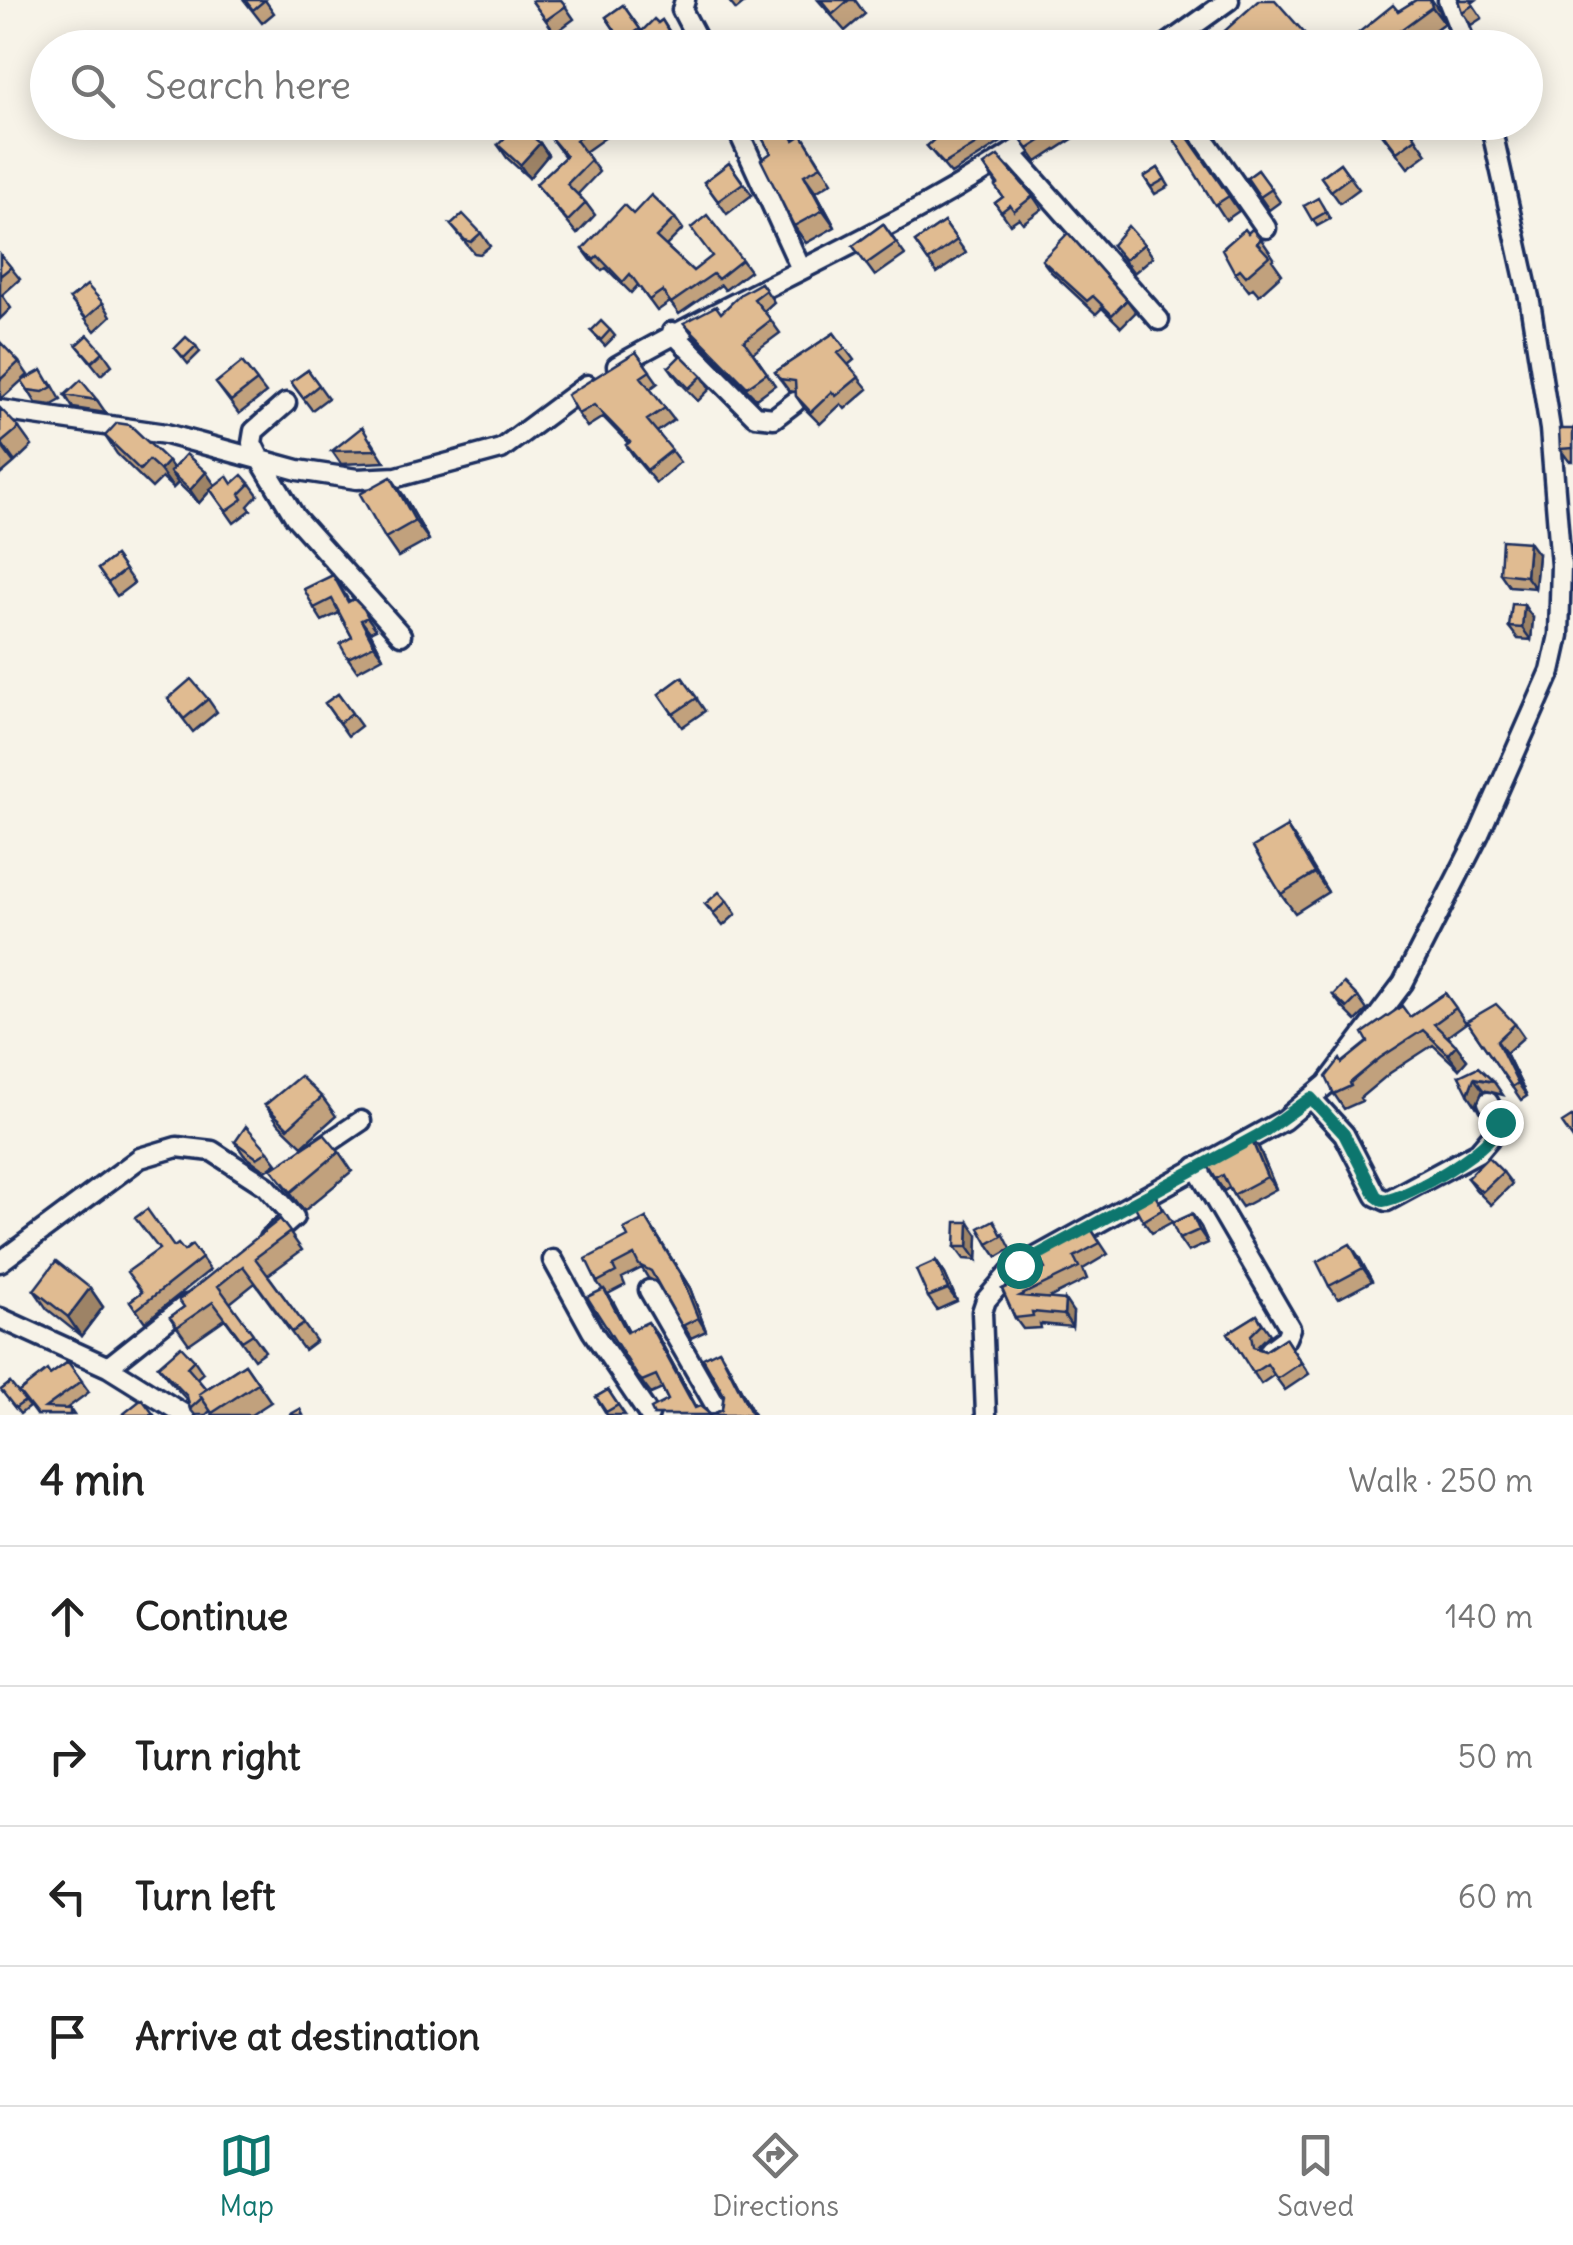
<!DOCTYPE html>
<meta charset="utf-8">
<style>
:root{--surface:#fff;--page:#f6f6f6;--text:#222;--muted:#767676;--line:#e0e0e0;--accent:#0f766e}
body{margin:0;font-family:Delius,sans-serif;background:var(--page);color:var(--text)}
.stop{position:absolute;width:30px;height:30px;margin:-22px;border:8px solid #0f766e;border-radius:50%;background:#fff}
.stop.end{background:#0f766e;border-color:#fff;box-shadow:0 2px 10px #0008}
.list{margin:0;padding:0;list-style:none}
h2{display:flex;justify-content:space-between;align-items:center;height:130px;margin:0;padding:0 40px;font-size:42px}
h2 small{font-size:32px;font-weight:400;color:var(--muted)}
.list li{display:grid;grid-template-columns:65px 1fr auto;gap:30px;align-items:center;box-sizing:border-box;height:140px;padding:0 40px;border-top:2px solid var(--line)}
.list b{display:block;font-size:38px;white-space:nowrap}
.list em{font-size:32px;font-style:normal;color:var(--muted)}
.icon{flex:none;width:55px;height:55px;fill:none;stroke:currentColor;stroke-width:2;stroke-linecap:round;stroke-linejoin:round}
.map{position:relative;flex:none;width:1573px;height:1415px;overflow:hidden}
.search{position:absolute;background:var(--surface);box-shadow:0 5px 25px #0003;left:30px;right:30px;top:30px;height:110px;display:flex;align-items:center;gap:25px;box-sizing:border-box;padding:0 35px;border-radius:55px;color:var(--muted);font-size:38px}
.sheet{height:690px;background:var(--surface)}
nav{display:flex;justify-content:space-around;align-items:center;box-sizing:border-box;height:140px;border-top:2px solid var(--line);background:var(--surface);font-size:28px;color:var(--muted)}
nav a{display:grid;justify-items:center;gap:5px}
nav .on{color:var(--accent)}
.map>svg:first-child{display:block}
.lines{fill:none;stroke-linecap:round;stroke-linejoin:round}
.minor-casing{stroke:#1b2f5e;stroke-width:25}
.minor{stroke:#f7f3e8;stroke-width:18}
.wall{fill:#c1a17d;stroke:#1b2f5e;stroke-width:2.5}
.shaded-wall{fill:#9d8366;stroke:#1b2f5e;stroke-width:2.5}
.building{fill:#e0bb91;stroke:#1b2f5e;stroke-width:2.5}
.route{stroke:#0f766e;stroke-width:12}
</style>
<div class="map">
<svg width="1573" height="1415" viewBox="0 0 1573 1415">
<rect width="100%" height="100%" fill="#f7f3e8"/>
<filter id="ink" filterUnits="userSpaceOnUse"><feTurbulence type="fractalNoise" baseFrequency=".01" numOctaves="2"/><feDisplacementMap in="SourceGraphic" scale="20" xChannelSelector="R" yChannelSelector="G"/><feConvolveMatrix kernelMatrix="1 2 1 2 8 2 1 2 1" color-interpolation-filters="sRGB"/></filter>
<g filter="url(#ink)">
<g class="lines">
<defs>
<path id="minor" d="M 685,0 L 682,10 L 702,48
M 1448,0 L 1467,48
M 1162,48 L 1229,0
M 734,122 L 801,269
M 1192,122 L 1266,228
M 1013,155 L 1159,320
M 672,332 L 755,416 L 774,418 L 795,402
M 617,366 C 762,283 922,221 1057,122
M 286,403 L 254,431 L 252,443 L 261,461 L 295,517 L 401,635
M 0,410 L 166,434 L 298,470 L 357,479 L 397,477 L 501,449 L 587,385
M 1311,1098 L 1344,1134 L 1376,1196 L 1387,1201 L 1478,1152 L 1500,1126 L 1488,1102
M 312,1154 L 361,1121
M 1196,1167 L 1290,1328 L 1286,1338 L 1270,1350
M 553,1260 L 592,1331 L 649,1415
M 0,1262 L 140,1158 L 177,1147 L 212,1151 L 266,1186 L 294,1217 L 269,1239
M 649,1290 L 721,1415
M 0,1318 L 108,1367 L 185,1415
M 108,1367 L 186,1305
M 986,1415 L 982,1312 L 986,1300 L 1011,1271 L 1284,1120 L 1327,1084 L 1403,983 L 1479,834 L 1551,671 L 1559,635 L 1561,565 L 1550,429 L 1530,302 L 1490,122"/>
</defs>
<use href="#minor" class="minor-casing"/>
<use href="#minor" class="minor"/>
</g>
<path class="wall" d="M 244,0 L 265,0 L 274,13 L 262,23 Z
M 561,0 L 574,19 L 555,33 L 532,1 Z
M 728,0 L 748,0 L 736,10 Z
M 818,0 L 855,0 L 865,14 L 845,31 Z
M 1416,0 L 1438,9 L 1444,23 L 1410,48 L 1343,48 Z
M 1458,0 L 1476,0 L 1472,3 L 1482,18 L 1471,25 L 1462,12 Z
M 623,5 L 649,42 L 640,48 L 627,48 L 606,17 Z
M 662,20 L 680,48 L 654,48 L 642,31 L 658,23 Z
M 1306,35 L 1315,48 L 1227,48 L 1219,36 Z
M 600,122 L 609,135 L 585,152 L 599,172 L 578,194 L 586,203 L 595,215 L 577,234 L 536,184 L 565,157 L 546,132 L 564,127 Z
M 754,122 L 784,122 L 795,140 L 802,135 L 832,182 L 816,192 L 835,227 L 806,243 L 794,226 L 771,153 Z
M 1006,122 L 1014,134 L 951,174 L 927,146 L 971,130 Z
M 1096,122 L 1127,122 L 1104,134 Z
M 1163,122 L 1178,122 L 1239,211 L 1226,220 Z
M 1373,122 L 1425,122 L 1413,134 L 1427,154 L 1408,168 Z
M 1069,123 L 1077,136 L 1037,162 L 1022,141 Z
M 540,143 L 548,155 L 529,178 L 507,158 L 498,145 Z
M 729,163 L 752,195 L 727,214 L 704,182 Z
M 1340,163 L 1359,189 L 1340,203 L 1321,177 Z
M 984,165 L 1033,196 L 1042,209 L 1023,223 L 1019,218 L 1010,224 L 995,203 L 1003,197 L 997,185 Z
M 1158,168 L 1169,186 L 1155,194 L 1144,177 Z
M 1258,170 L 1280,202 L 1269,210 L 1247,178 Z
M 1322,205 L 1330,219 L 1317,226 L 1304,206 Z
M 633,214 L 675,218 L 683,229 L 666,246 L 693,271 L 742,260 L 750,271 L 725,290 L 721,285 L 679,314 L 670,302 L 657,311 L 638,285 L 631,293 L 606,268 L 602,271 L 591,260 L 583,249 Z
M 944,222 L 966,253 L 937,273 L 915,242 Z
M 883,224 L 905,255 L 875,276 L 853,246 Z
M 451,225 L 481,233 L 490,246 L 480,254 L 474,253 Z
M 1248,233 L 1261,239 L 1274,258 L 1272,260 L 1282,274 L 1259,295 L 1253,288 L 1249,291 L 1235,273 Z
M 1144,244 L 1153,257 L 1134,273 L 1112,245 Z
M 0,254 L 20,279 L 2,295 L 11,308 L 0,319 Z
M 1042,260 L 1127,300 L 1136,312 L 1121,327 L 1102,308 L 1096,314 L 1051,272 Z
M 761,283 L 774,302 L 764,311 L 780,333 L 753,353 L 775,385 L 756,399 L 693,335 L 684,323 L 721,313 Z
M 70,299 L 103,303 L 111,316 L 95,331 Z
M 610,330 L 615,336 L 605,346 L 591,331 Z
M 834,333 L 854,360 L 848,365 L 868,389 L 845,409 L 841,404 L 820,424 L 805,409 L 796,396 L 796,392 L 789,391 L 775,372 Z
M 0,342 L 19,362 L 28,375 L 6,395 L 0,398 Z
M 77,345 L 103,352 L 112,365 L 101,375 Z
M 196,346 L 200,352 L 188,364 L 175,348 Z
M 636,352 L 658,383 L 650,389 L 674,420 L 657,432 L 680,462 L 656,483 L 635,458 L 626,445 L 628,443 L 603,417 L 587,427 L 578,414 Z
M 242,362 L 266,393 L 239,414 L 216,383 Z
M 669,367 L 702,376 L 710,389 L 698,401 L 678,380 Z
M 308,370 L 328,398 L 312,410 L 291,382 Z
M 51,382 L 61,400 L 52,405 L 36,403 L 28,390 Z
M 65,395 L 97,400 L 106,413 L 73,408 Z
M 19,428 L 32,446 L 15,462 L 0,441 Z
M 1573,429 L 1573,461 L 1569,461 L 1560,449 Z
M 105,436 L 168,461 L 173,468 L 215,485 L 250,484 L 258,495 L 248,506 L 251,510 L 234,523 L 211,490 L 199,503 L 178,483 L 173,488 L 162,478 L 152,488 L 117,454 Z
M 371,440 L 385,462 L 341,464 L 332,451 Z
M 0,444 L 14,463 L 0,475 Z
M 404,496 L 429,540 L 398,557 L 385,538 Z
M 1538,554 L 1535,588 L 1509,586 L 1500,573 Z
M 115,556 L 134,583 L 117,596 L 98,569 Z
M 333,575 L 349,601 L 354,599 L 376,629 L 370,632 L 383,657 L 357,671 L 348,658 L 352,637 L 339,613 L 322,621 L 314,608 Z
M 1533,618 L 1531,640 L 1518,639 L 1509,627 Z
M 682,677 L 705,711 L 682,727 L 659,694 Z
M 338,694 L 361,726 L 348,736 L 325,703 Z
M 168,699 L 208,699 L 217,712 L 193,732 Z
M 1287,827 L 1328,892 L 1295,913 L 1281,894 Z
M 727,901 L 736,914 L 723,926 L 705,904 Z
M 1445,993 L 1466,1023 L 1448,1036 L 1467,1060 L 1459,1069 L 1433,1045 L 1390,1073 L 1360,1098 L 1362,1101 L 1344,1109 L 1334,1094 L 1410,1017 Z
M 1333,995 L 1358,997 L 1367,1010 L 1356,1021 L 1342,1007 Z
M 1467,1021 L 1515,1024 L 1524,1037 L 1506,1053 L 1527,1096 L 1521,1100 Z
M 1459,1076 L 1494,1082 L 1503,1095 L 1483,1090 L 1476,1106 Z
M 322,1097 L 336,1116 L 302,1146 L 279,1124 L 265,1105 Z
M 235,1142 L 268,1151 L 277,1163 L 266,1171 L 244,1155 Z
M 1259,1148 L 1276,1189 L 1242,1207 L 1229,1188 L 1224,1191 L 1216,1179 Z
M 339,1152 L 352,1171 L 304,1211 L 272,1169 Z
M 1503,1172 L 1512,1184 L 1491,1205 L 1476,1190 L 1467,1178 Z
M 1152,1190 L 1172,1222 L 1152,1233 L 1143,1221 Z
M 1192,1214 L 1201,1227 L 1208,1243 L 1188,1252 L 1179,1239 Z
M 646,1218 L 690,1288 L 706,1331 L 691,1338 L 658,1283 L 648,1278 L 642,1268 L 622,1278 L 625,1285 L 608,1294 L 629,1331 L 657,1335 L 697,1408 L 711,1415 L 722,1410 L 727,1363 L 754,1415 L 654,1415 L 668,1400 L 662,1389 L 651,1394 L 638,1377 L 603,1290 L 597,1282 L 628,1237 Z
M 280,1219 L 302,1250 L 268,1275 L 316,1341 L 304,1350 L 255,1283 L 230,1303 L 265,1351 L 254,1359 L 225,1319 L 189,1344 L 170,1317 L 184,1307 Z
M 1090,1227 L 1108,1254 L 1083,1269 L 1087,1279 L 1047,1299 L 1073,1312 L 1072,1327 L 1040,1324 L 1041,1328 L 1023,1329 L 1015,1318 L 1002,1289 L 1045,1269 Z
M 1003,1233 L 1011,1249 L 997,1257 L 988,1244 Z
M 978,1235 L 977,1260 L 964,1259 L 955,1247 Z
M 192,1245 L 210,1270 L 145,1322 L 130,1301 L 141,1293 L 174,1247 L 184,1251 Z
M 1359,1257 L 1372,1281 L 1338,1299 L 1329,1286 Z
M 936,1261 L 945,1274 L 957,1301 L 937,1310 L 928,1297 Z
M 90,1288 L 103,1307 L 81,1336 L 47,1309 L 34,1290 Z
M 1257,1315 L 1270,1334 L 1258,1346 L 1259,1349 L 1265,1351 L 1285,1338 L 1309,1374 L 1285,1390 L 1274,1375 L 1261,1384 L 1228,1333 Z
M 194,1360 L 203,1373 L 197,1378 L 206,1389 L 245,1364 L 271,1402 L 251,1415 L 213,1415 L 210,1411 L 206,1415 L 195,1415 L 190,1409 L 188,1401 L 167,1378 L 158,1366 Z
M 68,1362 L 89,1392 L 66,1409 L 70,1409 L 74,1415 L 36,1415 L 19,1392 L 50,1375 Z
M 10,1383 L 29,1407 L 20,1414 L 1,1390 Z
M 608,1390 L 625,1415 L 607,1415 L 596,1397 Z"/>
<path class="shaded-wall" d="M 1430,0 L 1432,0 L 1438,9 L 1444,23 L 1432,7 Z
M 540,143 L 548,155 L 529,178 L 520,165 Z
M 804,175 L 816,192 L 835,227 L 823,210 Z
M 168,461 L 180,479 L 170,472 L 178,483 L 173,488 L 160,470 Z
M 206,472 L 215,485 L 199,503 L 190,490 Z
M 391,477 L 404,496 L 429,540 L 415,521 Z
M 1529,542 L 1538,554 L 1535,588 L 1526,576 Z
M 1524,605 L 1533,618 L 1531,640 L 1522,628 Z
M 361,620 L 370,632 L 383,657 L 374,645 Z
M 1287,827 L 1300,846 L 1328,892 L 1315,873 Z
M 1497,1041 L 1506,1053 L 1527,1096 L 1518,1083 Z
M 1456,1045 L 1467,1060 L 1459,1069 L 1448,1054 Z
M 1474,1078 L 1483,1090 L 1476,1106 L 1468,1094 Z
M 1250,1136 L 1259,1148 L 1276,1189 L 1267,1177 Z
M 1192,1214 L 1201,1227 L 1208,1243 L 1199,1230 Z
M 646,1218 L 690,1288 L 706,1331 L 698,1318 Z
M 969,1222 L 978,1235 L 977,1260 L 968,1247 Z
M 1350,1244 L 1359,1257 L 1372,1281 L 1363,1268 Z
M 936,1261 L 945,1274 L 957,1301 L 948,1289 Z
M 90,1288 L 103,1307 L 81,1336 L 68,1317 Z
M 604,1289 L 613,1301 L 636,1345 L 627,1332 Z
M 1065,1300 L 1073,1312 L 1072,1327 L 1064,1315 Z
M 648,1322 L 657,1335 L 701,1415 L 695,1408 Z
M 719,1350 L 727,1363 L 754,1415 L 752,1415 Z"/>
<path class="building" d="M 245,0 L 265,0 L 253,10 Z
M 533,0 L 561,0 L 566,6 L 546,20 L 532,1 Z
M 821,0 L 849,0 L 833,14 Z
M 1259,0 L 1275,0 L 1306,35 L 1291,48 L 1229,48 L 1219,36 Z
M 1416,0 L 1430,0 L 1432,7 L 1391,37 L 1399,48 L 1343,48 L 1342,46 L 1393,5 L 1398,11 Z
M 1458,0 L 1470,0 L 1473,5 L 1462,12 Z
M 623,5 L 640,29 L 622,41 L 606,17 Z
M 654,19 L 658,23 L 662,20 L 672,37 L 662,48 L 658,48 L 642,31 Z
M 556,122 L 561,122 L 564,127 L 570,122 L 600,122 L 576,140 L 591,160 L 567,184 L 586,203 L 568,221 L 536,184 L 566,156 L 546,132 Z
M 754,122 L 783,122 L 794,140 L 802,135 L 821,166 L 804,175 L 823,210 L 794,226 L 761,160 L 771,153 L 753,123 Z
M 953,122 L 963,122 L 971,130 L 980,122 L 1006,122 L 1007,125 L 944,164 L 927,146 Z
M 1051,122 L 1068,123 L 1028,149 L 1022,141 Z
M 1163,122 L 1177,122 L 1229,196 L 1215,205 Z
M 1374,122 L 1404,122 L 1416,138 L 1397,152 Z
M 518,124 L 540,143 L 520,165 L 498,145 Z
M 998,156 L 1033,196 L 1014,211 L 1010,205 L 1001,212 L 995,203 L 1003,197 L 995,186 L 998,184 L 984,165 Z
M 729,163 L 743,183 L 718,201 L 704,182 Z
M 1340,163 L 1350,177 L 1331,191 L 1321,177 Z
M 1158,168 L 1165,179 L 1151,187 L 1144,177 Z
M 1258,170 L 1272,189 L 1260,197 L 1247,178 Z
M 651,195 L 675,218 L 656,237 L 693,271 L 712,256 L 691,228 L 707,215 L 742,260 L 718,279 L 713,274 L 671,303 L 662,291 L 649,300 L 630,274 L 623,282 L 598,256 L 594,260 L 583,249 L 624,205 L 633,214 Z
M 1318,198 L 1326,212 L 1312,220 L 1304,206 Z
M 463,214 L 481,233 L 471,242 L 465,240 L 451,225 Z
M 944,222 L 957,240 L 928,261 L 915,242 Z
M 883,224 L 896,243 L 866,264 L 853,246 Z
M 1128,226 L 1144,244 L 1125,260 L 1112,245 Z
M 1245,229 L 1248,233 L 1252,229 L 1261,239 L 1257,243 L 1269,256 L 1246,276 L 1240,269 L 1235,273 L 1222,249 Z
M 1068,233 L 1127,300 L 1112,315 L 1093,296 L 1087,301 L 1042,260 Z
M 0,254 L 11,267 L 0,276 Z
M 761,283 L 766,290 L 754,299 L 771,320 L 744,341 L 767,373 L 747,387 L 684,323 L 716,306 L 721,313 L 741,294 Z
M 87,285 L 103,303 L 86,318 L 70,299 Z
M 601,321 L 610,330 L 601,340 L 591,331 Z
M 834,333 L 845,348 L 838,353 L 859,377 L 836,396 L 832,392 L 811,412 L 796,396 L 795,381 L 780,379 L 775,372 Z
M 88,335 L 103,352 L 92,362 L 77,345 Z
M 186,337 L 196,346 L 184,358 L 175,348 Z
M 0,342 L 19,362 L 0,380 Z
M 636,352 L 650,371 L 641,377 L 665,408 L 647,420 L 672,450 L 647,470 L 626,445 L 630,442 L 594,405 L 578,414 L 567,395 Z
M 681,355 L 702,376 L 689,388 L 669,367 Z
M 242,362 L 257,381 L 231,401 L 216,383 Z
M 42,370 L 52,387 L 43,392 L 28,390 L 22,381 Z
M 308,370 L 319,385 L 303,398 L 291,382 Z
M 81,380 L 97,400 L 65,395 Z
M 0,408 L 19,428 L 1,443 L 0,441 Z
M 117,423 L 130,425 L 168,461 L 160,470 L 149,460 L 140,470 L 105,436 Z
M 362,427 L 376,450 L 332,451 Z
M 1559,429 L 1573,429 L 1573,448 L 1560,449 Z
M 186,454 L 206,472 L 190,490 L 170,472 Z
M 242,475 L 250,484 L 240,494 L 243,499 L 226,511 L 210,489 L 227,476 L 232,484 Z
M 391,477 L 415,521 L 385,538 L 360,494 Z
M 1502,540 L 1529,542 L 1526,576 L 1500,573 Z
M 115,556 L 125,570 L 108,583 L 98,569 Z
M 333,575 L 348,602 L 354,599 L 364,609 L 368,617 L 361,620 L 374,645 L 348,658 L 340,644 L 352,637 L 332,599 L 314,608 L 304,589 Z
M 1512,604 L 1524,605 L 1522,628 L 1509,627 Z
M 682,677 L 697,698 L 673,714 L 659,694 Z
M 191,679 L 208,699 L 184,719 L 168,699 Z
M 338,694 L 352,713 L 339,723 L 325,703 Z
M 1287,827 L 1315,873 L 1281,894 L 1253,847 Z
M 719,892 L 727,901 L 714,913 L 705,904 Z
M 1344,983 L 1358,997 L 1347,1008 L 1333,995 Z
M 1445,993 L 1456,1008 L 1434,1024 L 1456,1045 L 1448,1054 L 1423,1030 L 1380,1058 L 1350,1083 L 1351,1086 L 1334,1094 L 1326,1077 L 1340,1059 L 1342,1063 L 1368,1042 L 1363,1033 L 1402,1006 L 1410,1017 Z
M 1496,1004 L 1515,1024 L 1497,1041 L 1518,1083 L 1512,1087 L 1467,1021 Z
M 1478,1067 L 1494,1082 L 1474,1078 L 1468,1094 L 1459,1076 Z
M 300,1076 L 322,1097 L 288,1128 L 265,1105 Z
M 1573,1116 L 1573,1139 L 1562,1123 Z
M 246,1126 L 268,1151 L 257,1158 L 235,1142 Z
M 324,1134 L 339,1152 L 291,1192 L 272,1169 Z
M 1250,1136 L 1267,1177 L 1233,1195 L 1223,1175 L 1216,1179 L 1205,1161 Z
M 1488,1157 L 1503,1172 L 1482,1192 L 1467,1178 Z
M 1152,1190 L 1163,1209 L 1143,1221 L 1132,1201 Z
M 147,1209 L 174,1247 L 178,1244 L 184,1251 L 192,1245 L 202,1258 L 136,1310 L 130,1301 L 142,1292 L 127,1272 L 159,1249 L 135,1218 Z
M 1192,1214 L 1199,1230 L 1179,1239 L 1172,1223 Z
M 646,1218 L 681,1275 L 698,1318 L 682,1326 L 651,1271 L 639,1265 L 634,1255 L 613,1266 L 616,1272 L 597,1282 L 586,1259 L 628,1237 L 624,1229 Z
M 280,1219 L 290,1232 L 255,1258 L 304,1324 L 292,1332 L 243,1266 L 218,1286 L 253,1334 L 242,1341 L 213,1302 L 177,1327 L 170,1317 L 184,1307 L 179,1300 Z
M 994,1220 L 1002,1236 L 988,1244 L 979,1228 Z
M 956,1222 L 969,1222 L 968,1247 L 955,1247 Z
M 1090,1227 L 1100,1243 L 1074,1257 L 1079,1267 L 1020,1296 L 1065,1300 L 1064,1315 L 1032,1312 L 1033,1316 L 1015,1318 L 1002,1289 L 1045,1269 L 1038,1255 Z
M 1350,1244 L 1363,1268 L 1329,1286 L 1317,1262 Z
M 56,1261 L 90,1288 L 68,1317 L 34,1290 Z
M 936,1261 L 948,1289 L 928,1297 L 916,1270 Z
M 604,1289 L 627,1332 L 648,1322 L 695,1408 L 700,1406 L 711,1415 L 722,1410 L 724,1395 L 703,1358 L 719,1350 L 752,1415 L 654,1415 L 651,1409 L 668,1400 L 656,1375 L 642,1381 L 638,1377 L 587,1297 Z
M 1257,1315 L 1262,1324 L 1251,1335 L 1253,1347 L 1265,1351 L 1285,1338 L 1301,1363 L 1277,1379 L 1267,1364 L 1253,1373 L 1228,1333 Z
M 181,1346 L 194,1360 L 187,1367 L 206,1389 L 199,1394 L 202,1398 L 190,1409 L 187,1396 L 158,1366 Z
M 68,1362 L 82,1381 L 45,1408 L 70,1409 L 70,1415 L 37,1415 L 19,1392 L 47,1370 L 50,1375 Z
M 245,1364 L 258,1383 L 212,1413 L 199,1394 Z
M 10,1383 L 25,1401 L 15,1408 L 1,1390 Z
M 608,1390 L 618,1405 L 606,1412 L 596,1397 Z
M 142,1399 L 154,1415 L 122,1415 Z
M 300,1409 L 303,1415 L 289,1415 Z"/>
</g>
<g class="lines" filter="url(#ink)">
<path class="route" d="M 1019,1265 L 1262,1133 L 1311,1098 L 1344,1134 L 1376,1196 L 1383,1201 C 1408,1198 1496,1147 1500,1122"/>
</g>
</svg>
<div class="stop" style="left:1019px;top:1265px"></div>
<div class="stop end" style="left:1500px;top:1122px"></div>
<div class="search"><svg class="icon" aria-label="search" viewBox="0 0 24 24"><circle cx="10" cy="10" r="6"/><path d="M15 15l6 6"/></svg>Search here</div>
</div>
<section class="sheet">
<h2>4 min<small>Walk · 250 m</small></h2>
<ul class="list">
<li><svg class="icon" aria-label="ahead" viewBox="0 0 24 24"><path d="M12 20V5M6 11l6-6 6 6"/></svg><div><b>Continue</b></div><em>140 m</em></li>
<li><svg class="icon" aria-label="right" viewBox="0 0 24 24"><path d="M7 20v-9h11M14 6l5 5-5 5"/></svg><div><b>Turn right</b></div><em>50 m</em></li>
<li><svg class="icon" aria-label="left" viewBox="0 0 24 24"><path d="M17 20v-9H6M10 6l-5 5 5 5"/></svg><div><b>Turn left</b></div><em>60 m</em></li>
<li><svg class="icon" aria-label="arrive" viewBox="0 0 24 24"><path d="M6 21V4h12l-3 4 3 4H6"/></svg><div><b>Arrive at destination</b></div></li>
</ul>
</section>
<nav>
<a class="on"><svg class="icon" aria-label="map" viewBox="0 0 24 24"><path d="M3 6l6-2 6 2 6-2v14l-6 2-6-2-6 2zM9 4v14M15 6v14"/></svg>Map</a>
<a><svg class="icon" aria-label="directions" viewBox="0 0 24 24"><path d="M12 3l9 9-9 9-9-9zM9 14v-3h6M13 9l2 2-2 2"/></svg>Directions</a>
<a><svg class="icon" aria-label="saved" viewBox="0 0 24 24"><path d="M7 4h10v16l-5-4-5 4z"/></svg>Saved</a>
</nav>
